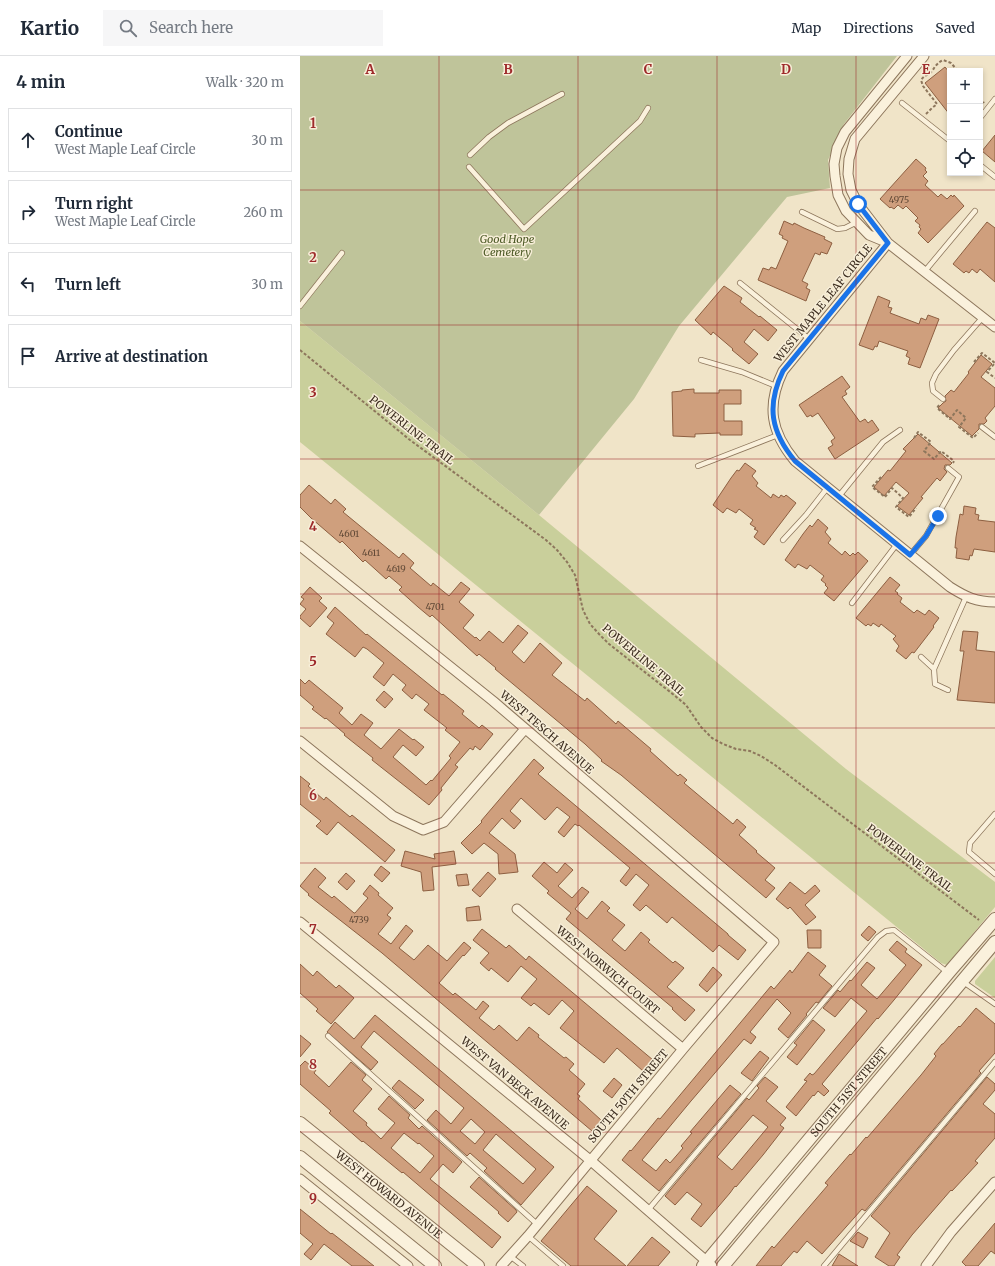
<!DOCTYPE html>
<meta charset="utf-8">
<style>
:root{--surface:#fff;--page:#f6f6f7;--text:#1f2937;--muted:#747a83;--line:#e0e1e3}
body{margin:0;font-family:Merriweather,serif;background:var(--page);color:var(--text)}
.controls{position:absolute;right:12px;top:12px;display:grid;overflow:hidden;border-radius:0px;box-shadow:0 2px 6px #0003}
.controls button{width:36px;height:36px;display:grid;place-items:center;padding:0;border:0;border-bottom:1px solid var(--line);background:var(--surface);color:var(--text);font:20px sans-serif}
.stop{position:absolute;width:12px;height:12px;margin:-9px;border:3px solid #1a73e8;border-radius:50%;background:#fff}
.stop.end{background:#1a73e8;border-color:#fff;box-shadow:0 1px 4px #0008}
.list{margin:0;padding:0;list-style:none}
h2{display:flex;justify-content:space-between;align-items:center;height:52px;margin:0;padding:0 16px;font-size:17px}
h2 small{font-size:13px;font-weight:400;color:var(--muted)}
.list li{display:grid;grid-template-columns:26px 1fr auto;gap:12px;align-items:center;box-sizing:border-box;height:64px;margin:0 8px 8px;padding:0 8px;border:1px solid var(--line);border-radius:0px}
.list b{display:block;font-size:15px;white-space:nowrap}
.list p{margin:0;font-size:13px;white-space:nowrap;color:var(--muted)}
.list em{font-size:13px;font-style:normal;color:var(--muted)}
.icon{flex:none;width:22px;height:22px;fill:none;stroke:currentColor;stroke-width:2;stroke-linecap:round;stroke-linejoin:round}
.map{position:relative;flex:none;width:695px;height:1210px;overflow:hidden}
header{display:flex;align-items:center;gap:24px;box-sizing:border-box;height:56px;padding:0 20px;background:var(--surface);border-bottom:1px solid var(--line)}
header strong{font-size:19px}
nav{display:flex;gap:22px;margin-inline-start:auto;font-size:14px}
.search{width:280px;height:36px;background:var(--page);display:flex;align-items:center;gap:10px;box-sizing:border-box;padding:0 14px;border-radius:0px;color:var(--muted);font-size:15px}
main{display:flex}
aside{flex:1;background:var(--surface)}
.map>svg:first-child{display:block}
.green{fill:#c9cf9b}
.cemetery{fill:#bfc49a}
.building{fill:#cf9f7d;stroke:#8d5f41;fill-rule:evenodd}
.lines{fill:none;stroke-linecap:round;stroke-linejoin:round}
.service-casing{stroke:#8d765c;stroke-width:6}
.minor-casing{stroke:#8d765c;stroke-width:11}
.tertiary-casing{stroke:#8d765c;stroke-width:14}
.path{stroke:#8d765c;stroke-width:2;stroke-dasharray:3 2;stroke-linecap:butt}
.service{stroke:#faf1dc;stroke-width:4.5}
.minor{stroke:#faf1dc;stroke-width:9}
.tertiary{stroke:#faf1dc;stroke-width:12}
.route{stroke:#1a73e8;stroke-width:5}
.grid{fill:none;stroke:#9e2a2b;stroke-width:1;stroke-opacity:0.55}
.labels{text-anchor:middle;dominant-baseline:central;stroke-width:3;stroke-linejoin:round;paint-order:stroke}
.number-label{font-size:9px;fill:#624a37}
.park-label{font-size:11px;font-style:italic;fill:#4d5a26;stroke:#f7eed8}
.street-label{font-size:11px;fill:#3d2e20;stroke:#f7eed8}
.grid-label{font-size:13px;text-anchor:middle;font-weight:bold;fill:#9e2a2b;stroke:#f7eed8;stroke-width:3;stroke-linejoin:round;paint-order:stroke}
</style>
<header>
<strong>Kartio</strong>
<div class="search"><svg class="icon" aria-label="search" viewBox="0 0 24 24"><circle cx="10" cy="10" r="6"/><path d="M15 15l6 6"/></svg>Search here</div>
<nav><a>Map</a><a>Directions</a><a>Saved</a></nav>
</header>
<main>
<aside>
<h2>4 min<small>Walk · 320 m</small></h2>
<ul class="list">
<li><svg class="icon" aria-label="ahead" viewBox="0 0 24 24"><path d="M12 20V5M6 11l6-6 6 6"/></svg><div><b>Continue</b><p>West Maple Leaf Circle</p></div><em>30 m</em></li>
<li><svg class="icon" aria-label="right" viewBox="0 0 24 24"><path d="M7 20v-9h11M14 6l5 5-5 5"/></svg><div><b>Turn right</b><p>West Maple Leaf Circle</p></div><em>260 m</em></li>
<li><svg class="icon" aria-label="left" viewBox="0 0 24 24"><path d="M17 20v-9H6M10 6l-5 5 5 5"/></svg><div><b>Turn left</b></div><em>30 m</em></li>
<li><svg class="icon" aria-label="arrive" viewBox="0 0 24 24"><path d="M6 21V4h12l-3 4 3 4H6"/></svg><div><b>Arrive at destination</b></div></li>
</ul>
</aside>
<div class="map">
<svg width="695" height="1210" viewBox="0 0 695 1210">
<rect width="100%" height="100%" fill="#f0e4c8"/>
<path class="green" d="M 0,265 L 239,459 L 546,713 L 695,826 L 695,851 L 647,909 L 641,907 L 0,386 Z
M 695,901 L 695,942 L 675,928 L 675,925 Z"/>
<path class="cemetery" d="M 0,0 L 597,0 L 544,68 L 528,104 L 530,132 L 487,141 L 379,270 L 334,343 L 239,459 L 0,265 Z"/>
<path class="building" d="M 645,11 L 650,17 L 650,59 L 625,27 Z
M 695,79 L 695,106 L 682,95 Z
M 616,103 L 626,112 L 625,114 L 627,116 L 623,120 L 628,125 L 625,129 L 638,141 L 641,138 L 647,143 L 651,139 L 653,141 L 654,139 L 664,150 L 628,187 L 618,177 L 621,173 L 619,171 L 620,169 L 615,165 L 618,162 L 606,150 L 603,153 L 598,149 L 594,153 L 591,151 L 590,152 L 580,143 Z
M 484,165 L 493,169 L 494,167 L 504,172 L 525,181 L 524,183 L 532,187 L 527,198 L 521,196 L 520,199 L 515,197 L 502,225 L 508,228 L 506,232 L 510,234 L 506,245 L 458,224 L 463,212 L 469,214 L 471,211 L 476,213 L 488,185 L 482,182 L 483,180 L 479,178 Z
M 687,166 L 695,172 L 695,226 L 680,213 L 677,217 L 672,213 L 669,217 L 666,215 L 664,217 L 653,208 Z
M 424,230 L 442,242 L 440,246 L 459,261 L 460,260 L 477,274 L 468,285 L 454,273 L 444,286 L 458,298 L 449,308 L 432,294 L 433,293 L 413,276 L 411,279 L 395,264 Z
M 578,240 L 590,245 L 588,251 L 592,252 L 590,257 L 619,268 L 621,262 L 626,264 L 628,259 L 639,263 L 620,312 L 608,308 L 610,302 L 606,300 L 608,295 L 579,285 L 577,291 L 575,290 L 573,294 L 559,289 Z
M 681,299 L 692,308 L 681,321 L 695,332 L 695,350 L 685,362 L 687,365 L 684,368 L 679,368 L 679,373 L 672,380 L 638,352 L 643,347 L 646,345 L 645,340 L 651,334 L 654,336 L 669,317 L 668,316 Z
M 542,320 L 550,331 L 545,335 L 547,338 L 542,341 L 560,366 L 565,363 L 568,367 L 572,364 L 579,374 L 535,403 L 528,392 L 533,389 L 531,385 L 535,382 L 518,357 L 512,361 L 511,359 L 507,361 L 499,349 Z
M 394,333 L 394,337 L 419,337 L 419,334 L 441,334 L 441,348 L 424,348 L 424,365 L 442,365 L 442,379 L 420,379 L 420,377 L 395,378 L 395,381 L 373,380 L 372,336 L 382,335 L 382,334 Z
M 618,378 L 652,407 L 650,409 L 645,409 L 644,413 L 647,416 L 640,425 L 637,422 L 621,441 L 623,442 L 609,459 L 597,450 L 609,437 L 596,426 L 584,440 L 574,431 L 588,414 L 590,415 L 606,395 L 603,393 Z
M 445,407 L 456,415 L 452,420 L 458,427 L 456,430 L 471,442 L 473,438 L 479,442 L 481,439 L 484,441 L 486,439 L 496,447 L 464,489 L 454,481 L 458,475 L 454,473 L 456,472 L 450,468 L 453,464 L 439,453 L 436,457 L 427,452 L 423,457 L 413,449 L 431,422 L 437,414 L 439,415 Z
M 9,429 L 31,448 L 35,443 L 46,453 L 43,456 L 99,502 L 103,497 L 114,507 L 110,512 L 131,530 L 133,527 L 149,540 L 161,526 L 170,533 L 159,546 L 174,559 L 163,572 L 175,582 L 176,581 L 180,585 L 189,575 L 203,587 L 218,569 L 228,577 L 212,596 L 224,607 L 240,587 L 262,607 L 252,619 L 285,645 L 287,642 L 316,668 L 318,665 L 351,693 L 350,695 L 378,720 L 380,718 L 387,724 L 384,727 L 433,768 L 437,763 L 446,771 L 439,779 L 457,795 L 456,796 L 475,812 L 465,824 L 475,832 L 466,842 L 321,719 L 301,705 L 302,704 L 285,688 L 195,613 L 196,612 L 179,598 L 177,600 L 132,559 L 130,561 L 118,551 L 99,534 L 102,531 L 89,520 L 86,523 L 65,504 L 63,506 L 42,485 L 40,487 L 11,462 L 0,451 L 0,439 Z
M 664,450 L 676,452 L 675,458 L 679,459 L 678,464 L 695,466 L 695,496 L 674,493 L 672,500 L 670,499 L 669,504 L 656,502 L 657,492 L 655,492 L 656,481 L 660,458 L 663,459 Z
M 518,463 L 528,472 L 525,476 L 531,483 L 528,487 L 542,499 L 545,495 L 550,500 L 553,497 L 555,499 L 558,496 L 568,505 L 534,545 L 524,537 L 528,532 L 525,529 L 526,528 L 521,524 L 524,520 L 510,509 L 507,513 L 498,508 L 495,512 L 485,504 L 503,478 L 510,469 L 512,471 Z
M 590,521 L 600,529 L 595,535 L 598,537 L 597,538 L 602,542 L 600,546 L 614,557 L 617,554 L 625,559 L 629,554 L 639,562 L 633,570 L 634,571 L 614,597 L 612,596 L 606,603 L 596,595 L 599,590 L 593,583 L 596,580 L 581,568 L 579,571 L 573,567 L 571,570 L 568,568 L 566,570 L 556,562 Z
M 10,531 L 22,542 L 19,545 L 27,552 L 10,571 L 0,562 L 0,560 L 6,553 L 0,548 L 4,543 L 1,541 Z
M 35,551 L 66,579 L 67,578 L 142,639 L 143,638 L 164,655 L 162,658 L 179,672 L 182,669 L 193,678 L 180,694 L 175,690 L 173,694 L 170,692 L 155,709 L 158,711 L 141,732 L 142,734 L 129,749 L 72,704 L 73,702 L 44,679 L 45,678 L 26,662 L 25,663 L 12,653 L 14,651 L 0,639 L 0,623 L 5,628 L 9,624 L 43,652 L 39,657 L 52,669 L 61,658 L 73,667 L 64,679 L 81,693 L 99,673 L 113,684 L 114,683 L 124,691 L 116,700 L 103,689 L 93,701 L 126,729 L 131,724 L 132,725 L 151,702 L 149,700 L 160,686 L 145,674 L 147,672 L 124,654 L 129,648 L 116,638 L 112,643 L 102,634 L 106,629 L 93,618 L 84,630 L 73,621 L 84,607 L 67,593 L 63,591 L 55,601 L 26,578 L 34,567 L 27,561 Z
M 663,575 L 678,576 L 676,594 L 695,596 L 695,647 L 657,644 L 664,595 L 660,595 Z
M 84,635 L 93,643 L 85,652 L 76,644 Z
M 234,703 L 244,712 L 238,718 L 428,878 L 428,879 L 446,894 L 438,904 L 419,889 L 413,896 L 372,861 L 367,867 L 346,849 L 340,855 L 333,849 L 349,829 L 336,818 L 326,830 L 320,825 L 330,812 L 279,769 L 278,770 L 275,768 L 264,781 L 258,776 L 270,761 L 257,751 L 245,764 L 221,742 L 210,755 L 221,765 L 214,773 L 202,762 L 189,777 L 215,798 L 218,816 L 199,818 L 198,798 L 184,787 L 172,798 L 161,787 L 182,766 L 181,765 Z
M 0,720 L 10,728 L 8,730 L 24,744 L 26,741 L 50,761 L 52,759 L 95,794 L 85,806 L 38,766 L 27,779 L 16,770 L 21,765 L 0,748 Z
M 105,795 L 135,803 L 134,798 L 154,795 L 156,808 L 132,811 L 134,834 L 123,835 L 121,816 L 101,810 Z
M 244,806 L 257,817 L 265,807 L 273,814 L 258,830 L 272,842 L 282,831 L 289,836 L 275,853 L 287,863 L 302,845 L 310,852 L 307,855 L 325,869 L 312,884 L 325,895 L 341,876 L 350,884 L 348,886 L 373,907 L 375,905 L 384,912 L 367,931 L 395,954 L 385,965 L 372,953 L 373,952 L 266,863 L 271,857 L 247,837 L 249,835 L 232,820 Z
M 81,810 L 90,817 L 82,826 L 74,819 Z
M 15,812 L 26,822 L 18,831 L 32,842 L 34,840 L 54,857 L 55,857 L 68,842 L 63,838 L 70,829 L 79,837 L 78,839 L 93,852 L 87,859 L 91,862 L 78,878 L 91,888 L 106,869 L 113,875 L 99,892 L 114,904 L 128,889 L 147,905 L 164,886 L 171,892 L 164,900 L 163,899 L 139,927 L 153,939 L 155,937 L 176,954 L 183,945 L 189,950 L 179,962 L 194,974 L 199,969 L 217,985 L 229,971 L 239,979 L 238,981 L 264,1002 L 266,1001 L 274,1008 L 269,1014 L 285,1028 L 277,1038 L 280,1040 L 278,1043 L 301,1064 L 292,1075 L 82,897 L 8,839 L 9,838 L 0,830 Z
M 188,816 L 196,823 L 180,841 L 172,834 Z
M 46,817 L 55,825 L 47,834 L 38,826 Z
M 167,818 L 169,829 L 158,830 L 156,819 Z
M 490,826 L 505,838 L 515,829 L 520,835 L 505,849 L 516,861 L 506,869 L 490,851 L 488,853 L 476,843 Z
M 179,850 L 181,864 L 167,865 L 166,852 Z
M 569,870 L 576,876 L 568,885 L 561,879 Z
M 182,873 L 206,892 L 209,889 L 226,904 L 229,900 L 353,1004 L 343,1015 L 317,992 L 304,1007 L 260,972 L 274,955 L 262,944 L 249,959 L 234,947 L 231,950 L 221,942 L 237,923 L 221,910 L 208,926 L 191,912 L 189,915 L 180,907 L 189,897 L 173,884 Z
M 507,874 L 521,874 L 521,892 L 508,892 Z
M 597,885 L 607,893 L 605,896 L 622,909 L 594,944 L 578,963 L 577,962 L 522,1028 L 529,1035 L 524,1040 L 518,1035 L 514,1040 L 513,1039 L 496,1060 L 486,1051 L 507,1025 L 504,1024 L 510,1017 L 512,1019 L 514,1018 L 567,955 L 551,942 L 535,961 L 523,952 L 538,934 L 540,936 L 550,924 L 551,925 L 567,906 L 575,912 L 561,929 L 577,943 L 606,909 L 589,894 Z
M 508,896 L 526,910 L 519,919 L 532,930 L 518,947 L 516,946 L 506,958 L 507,959 L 488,982 L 478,973 L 491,957 L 477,943 L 450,976 L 456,981 L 451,988 L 444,983 L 391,1045 L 342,1104 L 356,1115 L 366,1103 L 370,1107 L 383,1092 L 381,1090 L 392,1077 L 390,1076 L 430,1029 L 441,1038 L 359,1135 L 322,1104 L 330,1094 L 331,1095 L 358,1062 L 360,1063 L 471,930 L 474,933 L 490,914 L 492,917 Z
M 0,908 L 13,920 L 17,915 L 36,932 L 39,929 L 54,942 L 31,968 L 16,955 L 18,953 L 0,937 Z
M 413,911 L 422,919 L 407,936 L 399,929 Z
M 676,952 L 695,968 L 695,997 L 679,1015 L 681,1017 L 565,1155 L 562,1153 L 522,1198 L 507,1185 L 497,1197 L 494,1195 L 481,1210 L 456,1210 L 472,1190 L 474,1192 L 528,1129 L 525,1127 L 550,1098 L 551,1099 L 566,1081 L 567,1082 L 621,1019 L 636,1000 L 634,998 L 642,988 L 643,988 L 659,970 L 660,971 Z
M 75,959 L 254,1111 L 221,1149 L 184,1115 L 187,1112 L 170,1097 L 167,1100 L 127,1064 L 136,1054 L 151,1068 L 164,1052 L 74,975 L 61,991 L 78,1006 L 71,1014 L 27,976 L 35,966 L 54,983 ZM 171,1063 L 185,1076 L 175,1088 L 160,1075 ZM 196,1078 L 236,1113 L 223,1128 L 183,1094 Z
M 513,964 L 525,974 L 497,1009 L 487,1001 L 497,989 L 494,987 Z
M 0,979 L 11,988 L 0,1001 Z
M 460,995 L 469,1002 L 452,1025 L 441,1017 Z
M 5,1005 L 16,1014 L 14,1017 L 29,1031 L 51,1006 L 66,1019 L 62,1024 L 72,1033 L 53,1055 L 67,1067 L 66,1069 L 81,1083 L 95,1067 L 78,1053 L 89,1040 L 110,1059 L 108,1062 L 119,1073 L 122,1070 L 162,1106 L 153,1117 L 143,1108 L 130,1123 L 201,1181 L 192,1192 L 103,1116 L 102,1117 L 63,1085 L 62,1086 L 29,1057 L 31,1055 L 0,1028 L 0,1010 ZM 104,1077 L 118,1088 L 119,1087 L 134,1100 L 120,1117 L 91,1092 Z
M 465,1021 L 478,1031 L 466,1045 L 486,1062 L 480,1069 L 484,1072 L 463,1099 L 436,1131 L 435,1130 L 430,1137 L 401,1171 L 391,1163 L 402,1148 L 387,1136 L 375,1149 L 365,1140 L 447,1042 L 449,1044 L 459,1032 L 457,1030 ZM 453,1059 L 468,1071 L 432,1114 L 417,1101 Z
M 687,1021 L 695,1028 L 695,1034 L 683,1048 L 695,1058 L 695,1082 L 675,1105 L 678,1107 L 652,1135 L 651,1134 L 612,1179 L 597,1199 L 600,1201 L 594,1210 L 589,1210 L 575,1201 L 590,1177 L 571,1160 Z
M 314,1022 L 322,1029 L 312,1042 L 303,1035 Z
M 99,1024 L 124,1044 L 115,1053 L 92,1032 Z
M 179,1121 L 216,1154 L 217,1156 L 208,1166 L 198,1157 L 199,1156 L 170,1131 Z
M 287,1130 L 317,1155 L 294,1183 L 326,1210 L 271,1210 L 241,1185 Z
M 0,1153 L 31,1178 L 32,1177 L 74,1210 L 52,1210 L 24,1188 L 11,1204 L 4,1198 L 13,1188 L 0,1177 Z
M 695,1167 L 695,1198 L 691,1195 L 678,1210 L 666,1210 L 662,1206 Z
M 558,1176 L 568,1182 L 563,1192 L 550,1185 Z
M 352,1181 L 370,1196 L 358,1210 L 327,1210 Z
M 539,1198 L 558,1210 L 532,1210 Z"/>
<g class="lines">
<defs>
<path id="service" d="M 602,47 L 650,85
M 680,62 L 695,43
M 170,99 L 189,81 L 208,67 L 262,38
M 680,109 L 695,121
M 169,111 L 224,173 L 340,65 L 348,52
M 502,156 L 537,173 L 545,172 L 557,166
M 625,215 L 675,155
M 440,227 L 508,282
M 0,250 L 42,197
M 401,304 L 442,316 L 476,330
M 643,343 L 633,335 L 632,327 L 636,318 L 654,294 L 683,261
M 682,371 L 695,381
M 398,410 L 478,379
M 539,440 L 583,386 L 600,374
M 483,484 L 506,459 L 528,431
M 610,499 L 626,480 L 659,421 L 648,412
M 552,547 L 597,488
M 621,601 L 634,613
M 648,634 L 635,628 L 634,613 L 666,541
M 695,758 L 670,787 L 669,796 L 695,818
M 662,925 L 695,948
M 28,980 L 237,1168
M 348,1154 L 578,881 L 586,875 L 594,874 L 647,916
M 228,1180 L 263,1210
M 210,1200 L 223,1210
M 524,1210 L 695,1006"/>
<path id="minor" d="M 624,0 L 555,83 L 549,103 L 548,118 L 551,134 L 558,148 L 588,187 L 695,271
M 586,186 L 569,179 L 546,155 L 538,139 L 535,120 L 534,108 L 537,92 L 545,76 L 607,0
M 588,187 L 483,315 C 466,350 471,376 495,405 L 650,531 C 666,541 676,546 695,546
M 0,490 L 193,645 L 474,886 L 383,993 L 228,1180 L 201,1210
M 0,685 L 93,760 L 123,774 L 144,766 L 225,673
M 217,853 L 383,993
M 0,866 L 290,1104 L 412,1210
M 0,1123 L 108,1210
M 626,1210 L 651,1176 L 695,1126"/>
<g id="tertiary">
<path id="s1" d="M 0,1067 L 178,1210"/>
<path d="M 0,1101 L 135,1210"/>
<path id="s2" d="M 403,1210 L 650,915 L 695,863"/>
<path d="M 423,1210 L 695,886"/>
</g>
</defs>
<use href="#service" class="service-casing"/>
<use href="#minor" class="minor-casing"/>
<use href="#tertiary" class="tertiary-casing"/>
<path class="path" d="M 680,42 L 684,47
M 626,58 L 632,52 L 637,48 L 623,30 L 621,24 C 624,20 625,20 629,18 C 634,14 635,8 643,4 L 651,7 L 658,15
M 0,294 L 110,384 L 246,484 L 257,494 L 267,506 L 275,519 L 283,554 L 290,568 L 299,578 L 309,588 L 374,639 L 386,649 L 401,671 L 412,682 L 423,688 L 436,693 L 450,695 L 461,700 L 475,709 L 679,864
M 674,306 L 682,297 L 695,307 L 687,316 L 695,322
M 639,349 L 637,352 L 650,363 L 657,354 L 666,362 L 659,371 L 673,382 L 678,377
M 614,382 L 618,376 L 631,386 L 624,395 L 634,403 L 641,395 L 654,405 L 653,407
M 581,421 L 572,431 L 585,441 L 592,432 L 603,442 L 596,451 L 609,461 L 616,452"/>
<use href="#service" class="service"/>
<use href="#minor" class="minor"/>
<use href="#tertiary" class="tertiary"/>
</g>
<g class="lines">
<path class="route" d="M 558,148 L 588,187 L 483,315 C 466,350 471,376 495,405 L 610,499 L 626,480 L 638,460"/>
</g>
<path class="grid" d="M 139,0 L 139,1210M 278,0 L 278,1210M 417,0 L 417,1210M 556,0 L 556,1210M 0,134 L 695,134M 0,269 L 695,269M 0,403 L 695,403M 0,538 L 695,538M 0,672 L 695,672M 0,807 L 695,807M 0,941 L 695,941M 0,1076 L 695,1076"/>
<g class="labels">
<g class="number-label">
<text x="599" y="143">4975</text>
<text x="49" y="477">4601</text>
<text x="71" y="496">4611</text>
<text x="96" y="512">4619</text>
<text x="135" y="550">4701</text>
<text x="59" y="863">4739</text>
</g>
<g class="park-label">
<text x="207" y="183">Good Hope<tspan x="207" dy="13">Cemetery</tspan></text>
</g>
<g class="street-label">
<text transform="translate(523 247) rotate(-51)">WEST MAPLE LEAF CIRCLE</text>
<text transform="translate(112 374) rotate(38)">POWERLINE TRAIL</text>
<text transform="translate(344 604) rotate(40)">POWERLINE TRAIL</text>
<text transform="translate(247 676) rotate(41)">WEST TESCH AVENUE</text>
<text transform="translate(610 802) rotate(37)">POWERLINE TRAIL</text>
<text transform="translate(308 914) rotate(40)">WEST NORWICH COURT</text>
<text transform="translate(215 1027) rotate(40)">WEST VAN BECK AVENUE</text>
<text stroke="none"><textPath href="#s2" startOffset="227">SOUTH 51ST STREET</textPath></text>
<text transform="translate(328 1040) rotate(-50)">SOUTH 50TH STREET</text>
<text stroke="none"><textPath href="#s1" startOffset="114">WEST HOWARD AVENUE</textPath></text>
</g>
</g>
<g class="grid-label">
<text x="70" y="18">A</text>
<text x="208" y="18">B</text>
<text x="348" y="18">C</text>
<text x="486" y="18">D</text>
<text x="626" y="18">E</text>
<text x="13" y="72">1</text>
<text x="13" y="206">2</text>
<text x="13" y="341">3</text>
<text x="13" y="475">4</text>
<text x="13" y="610">5</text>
<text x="13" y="744">6</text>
<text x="13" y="878">7</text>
<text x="13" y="1013">8</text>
<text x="13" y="1147">9</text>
</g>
</svg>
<div class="controls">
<button>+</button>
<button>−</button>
<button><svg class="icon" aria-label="locate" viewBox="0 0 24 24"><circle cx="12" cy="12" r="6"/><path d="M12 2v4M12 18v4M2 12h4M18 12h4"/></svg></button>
</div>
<div class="stop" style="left:558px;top:148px"></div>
<div class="stop end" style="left:638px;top:460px"></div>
</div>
</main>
